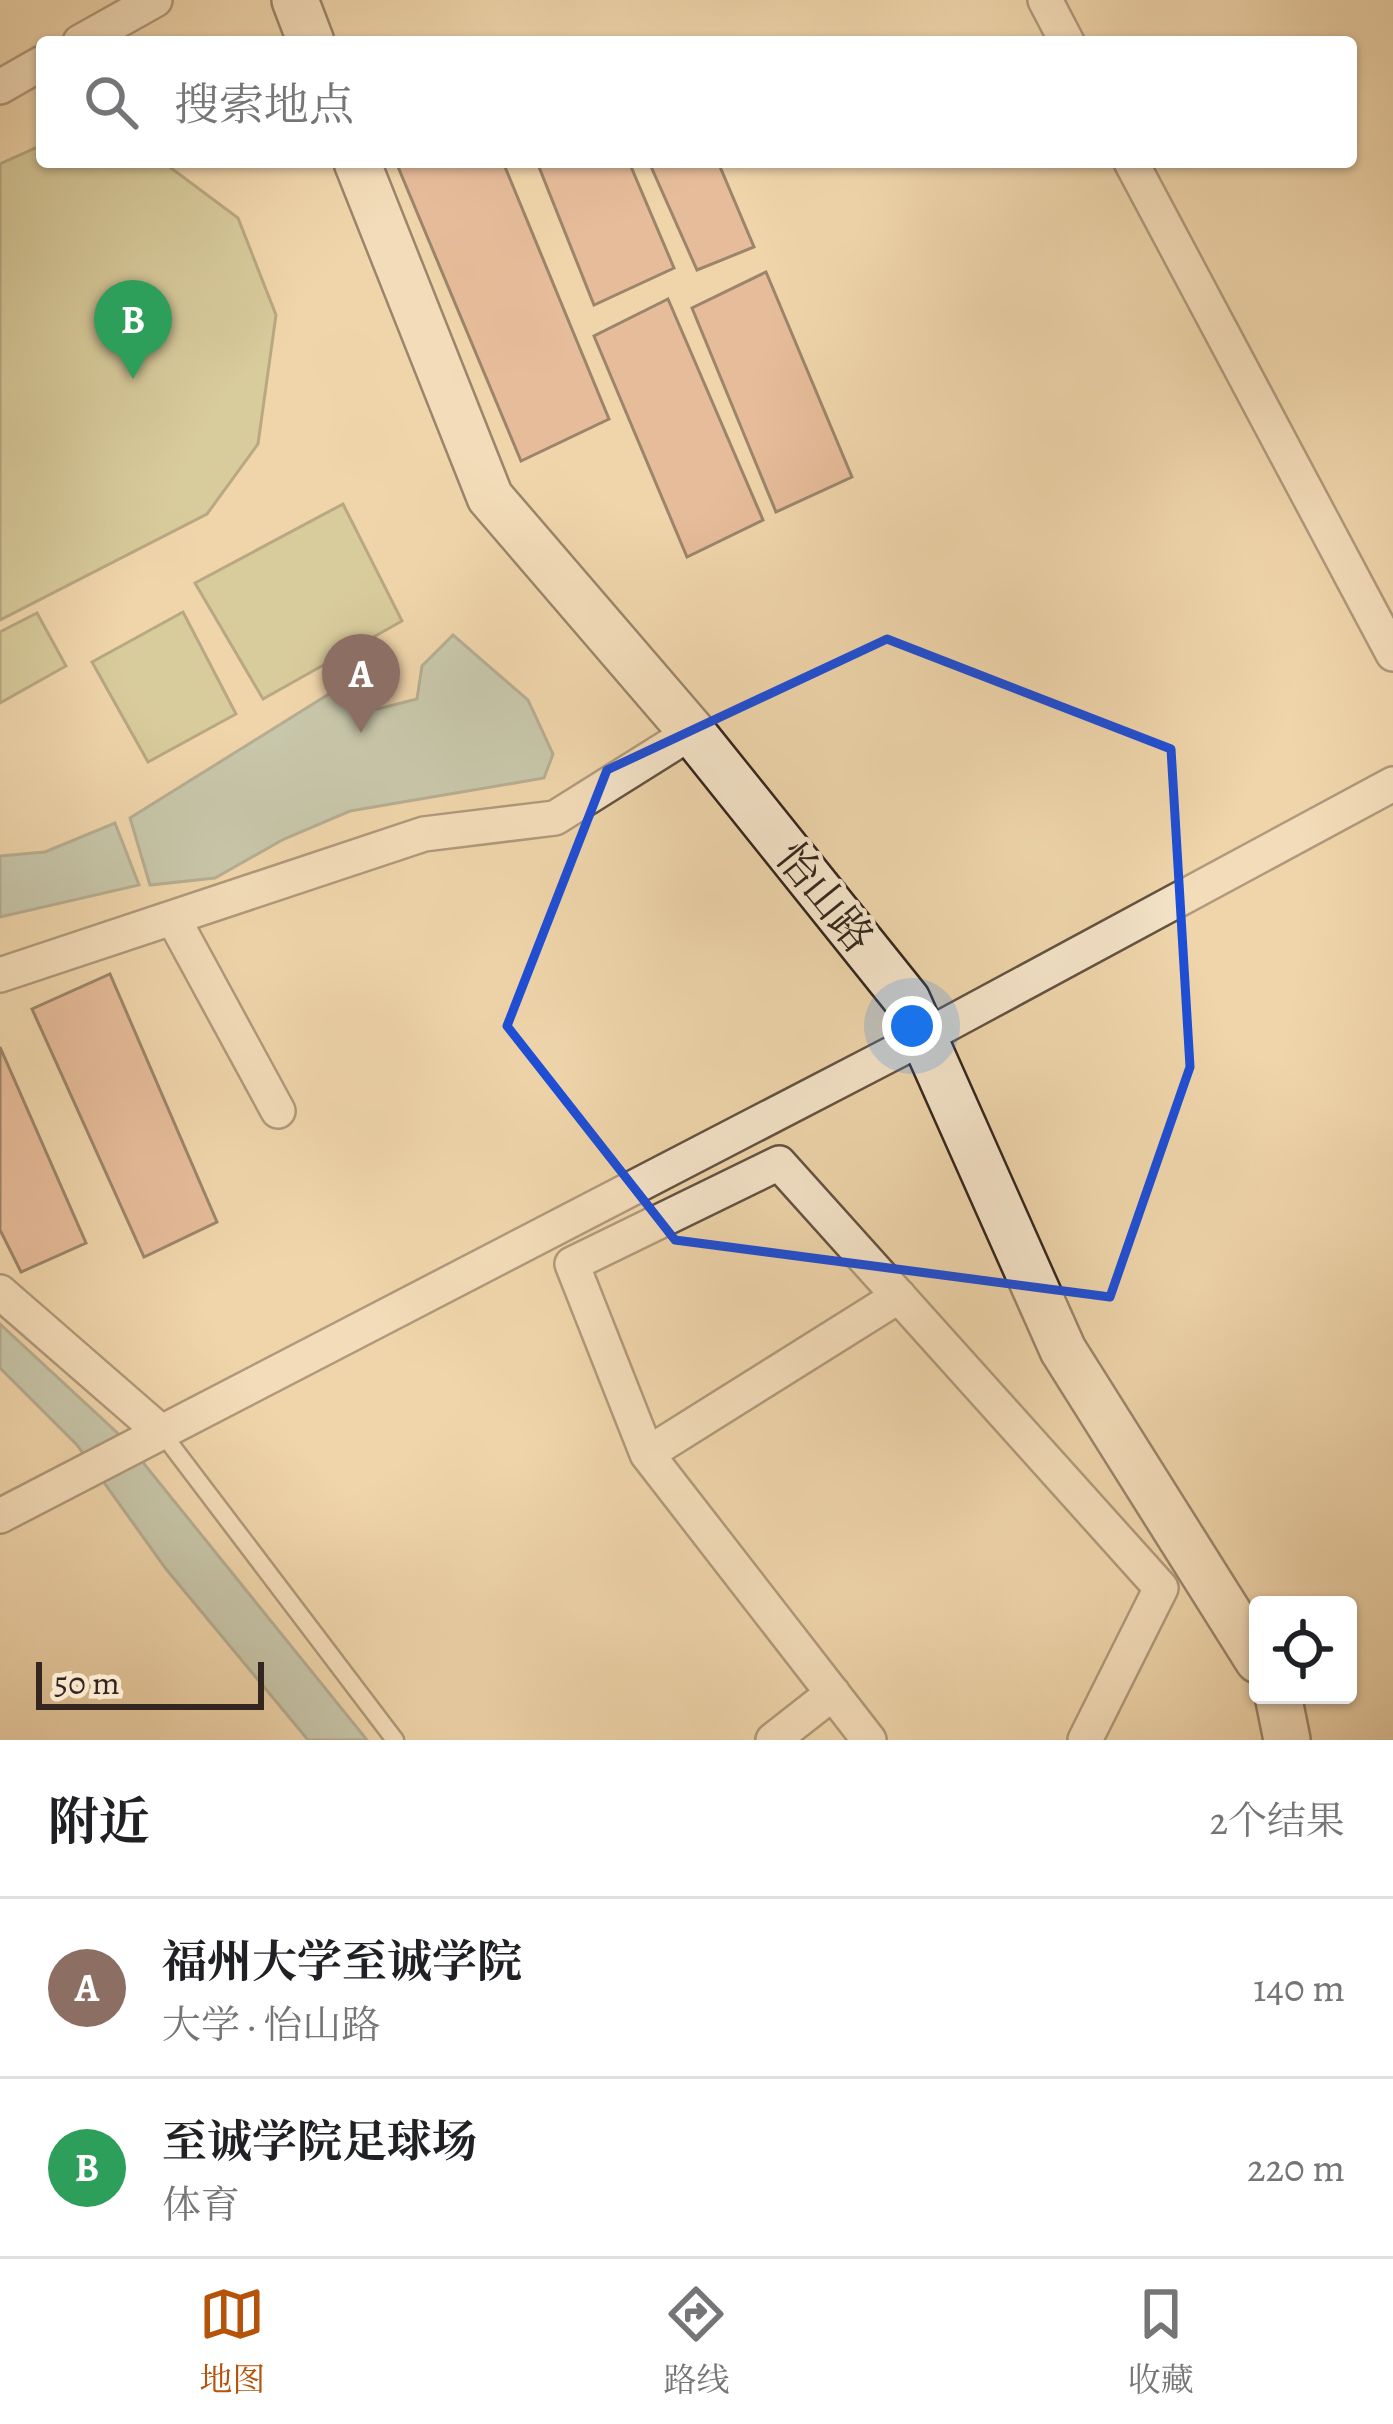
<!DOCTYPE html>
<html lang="zh">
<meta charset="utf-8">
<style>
:root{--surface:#fff;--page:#f6f6f6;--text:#202124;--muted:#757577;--line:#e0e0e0;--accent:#b45309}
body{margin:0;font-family:Alegreya,"Noto Serif SC",serif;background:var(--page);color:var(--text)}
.controls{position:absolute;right:36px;bottom:36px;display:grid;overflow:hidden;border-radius:12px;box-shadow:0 3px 9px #0004}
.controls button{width:108px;height:108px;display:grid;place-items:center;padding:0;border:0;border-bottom:3px solid var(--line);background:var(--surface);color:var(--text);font:60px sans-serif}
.scale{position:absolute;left:36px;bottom:30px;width:228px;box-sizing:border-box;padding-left:12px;border:6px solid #34261e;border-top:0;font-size:33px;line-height:42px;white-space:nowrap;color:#34261e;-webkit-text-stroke:9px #f5e4c9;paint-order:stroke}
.you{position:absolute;left:912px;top:1026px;width:42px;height:42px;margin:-30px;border:9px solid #fff;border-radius:50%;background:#1a73e8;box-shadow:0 0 0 18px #1a73e833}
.badge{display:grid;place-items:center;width:78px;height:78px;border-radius:50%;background:var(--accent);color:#fff;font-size:39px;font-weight:700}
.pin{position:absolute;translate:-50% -99px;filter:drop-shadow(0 3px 6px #0008)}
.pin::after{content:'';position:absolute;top:63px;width:42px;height:36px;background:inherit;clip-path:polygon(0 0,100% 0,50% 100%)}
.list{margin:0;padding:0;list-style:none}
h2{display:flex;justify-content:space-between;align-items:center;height:156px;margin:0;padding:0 48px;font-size:51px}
h2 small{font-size:39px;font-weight:400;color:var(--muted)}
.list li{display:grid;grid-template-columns:78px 1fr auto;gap:36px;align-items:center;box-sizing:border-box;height:180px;padding:0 48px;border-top:3px solid var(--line)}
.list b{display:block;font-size:45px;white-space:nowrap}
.list p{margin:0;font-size:39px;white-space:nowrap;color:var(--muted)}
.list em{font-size:39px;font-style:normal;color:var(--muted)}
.icon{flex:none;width:66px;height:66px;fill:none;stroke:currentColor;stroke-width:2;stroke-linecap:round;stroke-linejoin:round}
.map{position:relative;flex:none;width:1393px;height:1740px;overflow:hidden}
.search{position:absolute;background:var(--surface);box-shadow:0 3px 9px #0004;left:36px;right:36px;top:36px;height:132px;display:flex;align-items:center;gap:30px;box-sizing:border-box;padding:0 42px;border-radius:12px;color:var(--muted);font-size:45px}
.sheet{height:516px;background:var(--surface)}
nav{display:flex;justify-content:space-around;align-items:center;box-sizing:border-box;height:168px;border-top:3px solid var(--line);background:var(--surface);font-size:33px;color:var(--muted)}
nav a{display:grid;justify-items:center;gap:6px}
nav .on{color:var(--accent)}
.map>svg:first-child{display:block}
.green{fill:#babe89;stroke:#777254;stroke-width:3}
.water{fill:#9ab9ad;stroke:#717e74;stroke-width:3}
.building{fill:#db9e85;stroke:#34261e;stroke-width:3}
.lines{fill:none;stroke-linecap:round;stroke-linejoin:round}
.lane-casing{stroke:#635242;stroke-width:21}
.street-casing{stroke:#635242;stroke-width:38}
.secondary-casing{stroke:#34261e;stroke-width:50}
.lane{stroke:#f5e4c9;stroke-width:16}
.street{stroke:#f5e4c9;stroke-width:33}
.secondary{stroke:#f5e4c9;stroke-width:45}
.marked{fill:none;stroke:#1d4ed8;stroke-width:9;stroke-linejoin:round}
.labels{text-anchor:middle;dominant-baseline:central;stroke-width:9;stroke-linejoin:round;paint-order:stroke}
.street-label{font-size:42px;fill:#34261e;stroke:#f5e4c9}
</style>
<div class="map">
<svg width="1393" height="1740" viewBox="0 0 1393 1740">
<rect width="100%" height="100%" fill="#f0d6ac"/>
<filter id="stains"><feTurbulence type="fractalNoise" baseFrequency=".00167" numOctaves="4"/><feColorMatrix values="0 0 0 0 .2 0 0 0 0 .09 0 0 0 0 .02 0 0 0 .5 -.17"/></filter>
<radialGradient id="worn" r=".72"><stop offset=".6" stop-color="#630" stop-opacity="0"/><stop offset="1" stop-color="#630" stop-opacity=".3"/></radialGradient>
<path class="green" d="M 42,145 L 42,162 L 163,162 L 238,218 L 276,315 L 258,444 L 207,514 L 0,620 L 0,164 Z
M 343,504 L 402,621 L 263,699 L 195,583 Z
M 183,612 L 236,714 L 148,762 L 92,662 Z
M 37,613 L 66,666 L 0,703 L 0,632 Z"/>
<path class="water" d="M 453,635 L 528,700 L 553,754 L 544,778 L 350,811 L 284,839 L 215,878 L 150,885 L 130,818 L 337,689 L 378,709 L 417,699 L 422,666 Z
M 115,823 L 139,885 L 0,917 L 0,856 L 45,852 Z
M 0,1324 L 124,1439 L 367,1740 L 308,1740 L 166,1569 L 77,1445 L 0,1368 Z"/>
<path class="building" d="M 396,162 L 503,162 L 609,419 L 521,461 Z
M 537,162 L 629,162 L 674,268 L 594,305 Z
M 649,162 L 718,162 L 754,247 L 697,270 Z
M 766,272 L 852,477 L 776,512 L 692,308 Z
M 668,299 L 763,520 L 687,557 L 594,336 Z
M 110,974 L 217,1222 L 144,1257 L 32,1009 Z
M 0,1047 L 86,1243 L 21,1272 L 0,1230 Z"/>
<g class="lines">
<defs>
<path id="lane" d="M 162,1433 L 395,1740"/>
<path id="street" d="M 1045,0 L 1067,42
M 80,42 L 155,0
M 0,87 L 42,63
M 1131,162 L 1393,654
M 173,918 L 278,1111
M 0,975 L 424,834 L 555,818 L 692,732
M 0,1292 L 162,1433
M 647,1454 L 899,1296
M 0,1516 L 924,1037 L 1393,784
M 773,1740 L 833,1693
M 869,1740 L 647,1454 L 572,1264 L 779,1163 L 1161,1588 L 1085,1740"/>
<path id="secondary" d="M 295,0 L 311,42
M 357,162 L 490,497 L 692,732 L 907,1000 L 1063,1350 L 1258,1660
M 1278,1695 L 1287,1740"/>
</defs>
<use href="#lane" class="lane-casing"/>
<use href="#street" class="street-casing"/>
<use href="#secondary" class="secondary-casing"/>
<use href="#lane" class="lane"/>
<use href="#street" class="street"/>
<use href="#secondary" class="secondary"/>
</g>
<path d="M0 0H1393V1740H0ZM 887,639 L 1171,749 L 1190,1067 L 1110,1297 L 675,1240 L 507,1026 L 607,770 Z" fill="#f0d6ac" fill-opacity=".55" fill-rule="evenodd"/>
<path class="marked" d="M 887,639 L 1171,749 L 1190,1067 L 1110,1297 L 675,1240 L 507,1026 L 607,770 Z"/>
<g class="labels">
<g class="street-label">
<text transform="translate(825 897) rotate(51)">怡山路</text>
</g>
</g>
<rect width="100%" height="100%" filter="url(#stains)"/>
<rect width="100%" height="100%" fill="url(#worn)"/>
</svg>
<div class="controls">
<button><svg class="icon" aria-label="locate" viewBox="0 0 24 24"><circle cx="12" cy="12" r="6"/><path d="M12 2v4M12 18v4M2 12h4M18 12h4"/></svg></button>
</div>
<div class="scale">50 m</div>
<div class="you"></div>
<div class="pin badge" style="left:361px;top:733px;background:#8d6e63">A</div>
<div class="pin badge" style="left:133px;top:379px;background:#2e9e5b">B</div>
<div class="search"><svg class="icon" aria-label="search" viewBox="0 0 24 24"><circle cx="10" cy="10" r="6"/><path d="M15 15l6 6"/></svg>搜索地点</div>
</div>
<section class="sheet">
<h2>附近<small>2个结果</small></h2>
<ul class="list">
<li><span class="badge" style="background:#8d6e63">A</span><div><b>福州大学至诚学院</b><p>大学 · 怡山路</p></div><em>140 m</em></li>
<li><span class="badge" style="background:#2e9e5b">B</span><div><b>至诚学院足球场</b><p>体育</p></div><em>220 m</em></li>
</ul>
</section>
<nav>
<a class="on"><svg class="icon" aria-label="map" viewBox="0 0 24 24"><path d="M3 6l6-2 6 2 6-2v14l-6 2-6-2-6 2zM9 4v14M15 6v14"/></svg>地图</a>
<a><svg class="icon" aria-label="directions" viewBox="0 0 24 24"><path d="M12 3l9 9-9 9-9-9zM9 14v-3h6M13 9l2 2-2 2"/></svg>路线</a>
<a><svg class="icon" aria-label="saved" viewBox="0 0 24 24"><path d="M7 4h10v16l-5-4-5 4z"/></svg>收藏</a>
</nav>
